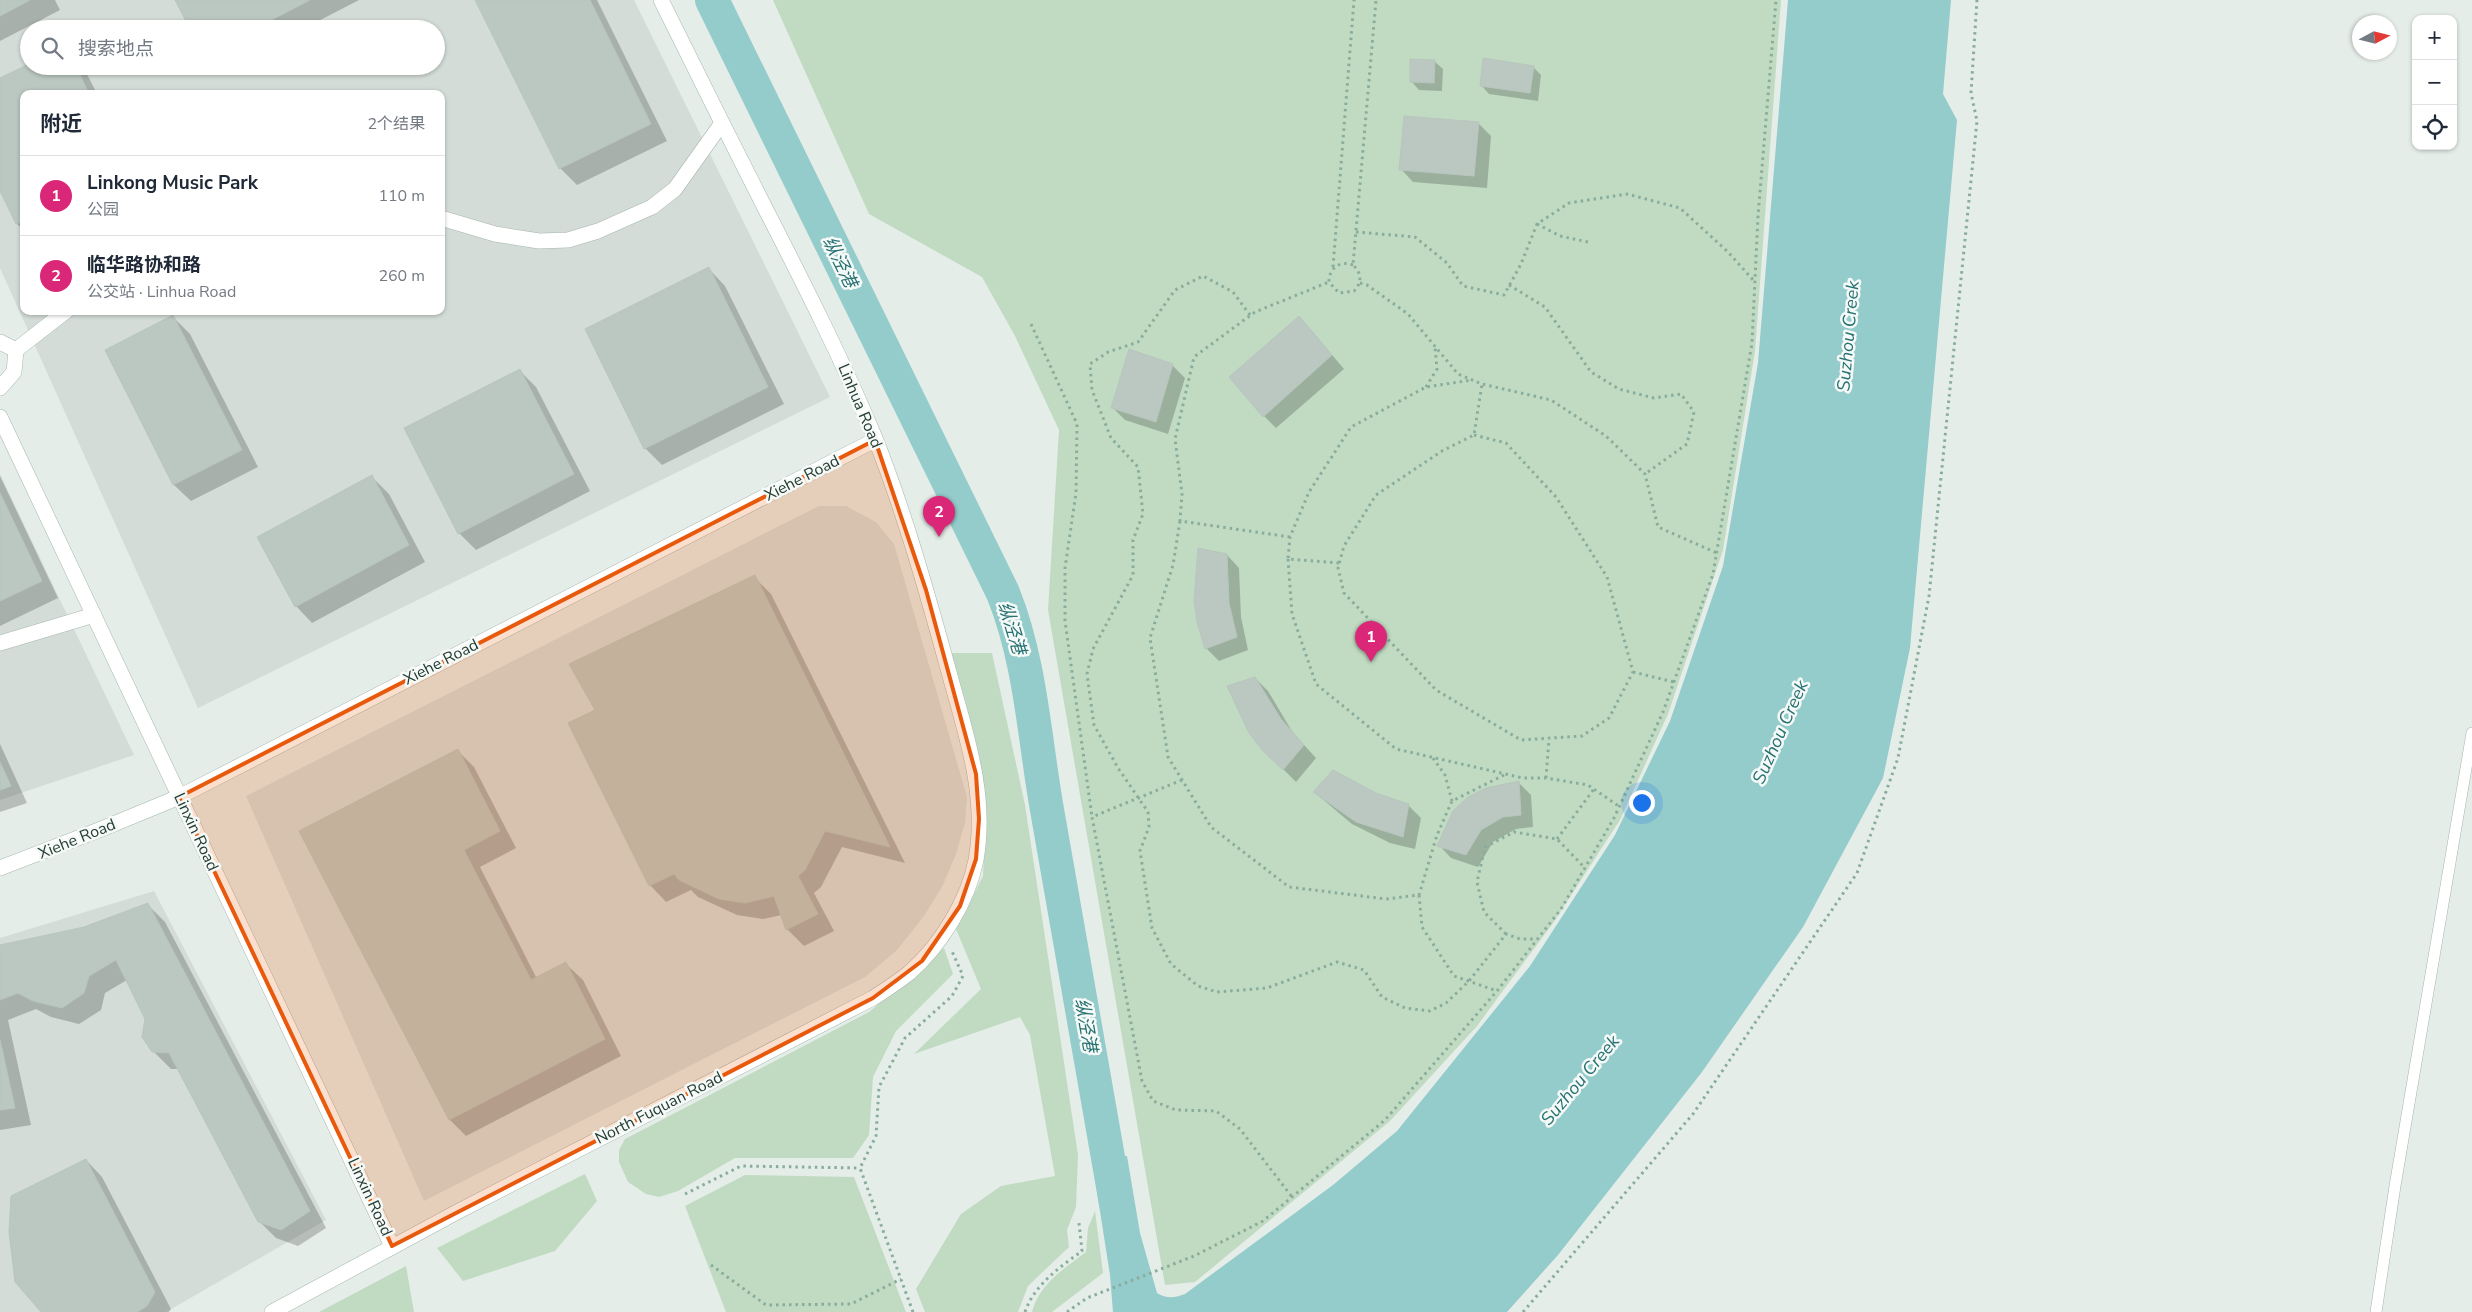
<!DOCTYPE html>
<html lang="zh">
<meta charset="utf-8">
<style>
:root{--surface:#fff;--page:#f6f6f7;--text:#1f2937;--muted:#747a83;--line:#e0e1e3;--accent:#db2777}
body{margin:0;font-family:"Nunito Sans","Noto Sans SC",sans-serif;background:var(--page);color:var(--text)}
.controls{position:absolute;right:15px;top:15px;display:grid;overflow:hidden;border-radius:10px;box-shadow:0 1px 4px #0004}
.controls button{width:45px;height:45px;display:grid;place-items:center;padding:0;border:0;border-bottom:1px solid var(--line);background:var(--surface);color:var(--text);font:25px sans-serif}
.compass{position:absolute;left:2352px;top:15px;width:45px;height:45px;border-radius:50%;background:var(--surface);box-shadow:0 1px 4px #0004;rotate:83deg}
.you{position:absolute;left:1641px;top:802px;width:18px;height:18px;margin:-12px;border:4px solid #fff;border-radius:50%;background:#1a73e8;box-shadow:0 0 0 8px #1a73e833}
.badge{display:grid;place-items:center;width:32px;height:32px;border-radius:50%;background:var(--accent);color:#fff;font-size:16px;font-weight:700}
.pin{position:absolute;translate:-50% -41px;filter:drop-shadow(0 1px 2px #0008)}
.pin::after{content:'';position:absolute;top:26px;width:18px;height:15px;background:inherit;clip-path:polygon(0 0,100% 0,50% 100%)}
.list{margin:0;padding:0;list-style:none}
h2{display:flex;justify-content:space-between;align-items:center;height:65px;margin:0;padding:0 20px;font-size:21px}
h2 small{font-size:16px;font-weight:400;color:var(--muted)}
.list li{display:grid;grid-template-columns:32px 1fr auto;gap:15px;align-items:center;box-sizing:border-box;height:80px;padding:0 20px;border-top:1px solid var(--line)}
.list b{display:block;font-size:19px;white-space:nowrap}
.list p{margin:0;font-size:16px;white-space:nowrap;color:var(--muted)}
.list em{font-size:16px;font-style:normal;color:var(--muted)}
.icon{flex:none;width:28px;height:28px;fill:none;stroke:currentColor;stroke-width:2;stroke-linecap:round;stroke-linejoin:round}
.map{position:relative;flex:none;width:2472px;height:1312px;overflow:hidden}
.search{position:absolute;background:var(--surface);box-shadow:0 1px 4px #0004;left:20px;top:20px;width:425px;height:55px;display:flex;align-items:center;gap:12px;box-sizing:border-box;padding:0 18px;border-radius:28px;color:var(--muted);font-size:19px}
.panel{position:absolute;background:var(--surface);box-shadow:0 1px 4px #0004;left:20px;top:90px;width:425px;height:225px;border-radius:10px}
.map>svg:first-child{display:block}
.built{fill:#d3dcd7;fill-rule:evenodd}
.green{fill:#c1dbc3}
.water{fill:#94cbcb}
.shadow{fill:#0003}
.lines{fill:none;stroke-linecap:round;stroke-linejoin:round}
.river{stroke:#94cbcb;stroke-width:34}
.building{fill:#bbc7c1;stroke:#b8c6be}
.lane-casing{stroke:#a8b5ae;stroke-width:12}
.street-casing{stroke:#a8b5ae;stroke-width:16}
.secondary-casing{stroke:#a5b7ae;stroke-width:16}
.path{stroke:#89ad9c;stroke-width:3;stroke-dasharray:2.5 4;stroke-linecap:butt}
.lane{stroke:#fff;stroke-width:11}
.street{stroke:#fff;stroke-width:15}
.secondary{stroke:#fff;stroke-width:15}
.marked{fill:#e8590c;fill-opacity:0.2;stroke:#e8590c;stroke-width:4;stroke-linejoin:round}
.labels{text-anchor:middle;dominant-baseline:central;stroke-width:5;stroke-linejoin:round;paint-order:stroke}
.street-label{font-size:16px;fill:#263d33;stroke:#f5f9f7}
.water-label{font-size:18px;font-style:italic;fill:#267272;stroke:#f5f9f7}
</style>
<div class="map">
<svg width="2472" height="1312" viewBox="0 0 2472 1312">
<rect width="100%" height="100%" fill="#e5ede8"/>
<path class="built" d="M 0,0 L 634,0 L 830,397 L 198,708 L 0,268 ZM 29,29 L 436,29 L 436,66 L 29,66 ZM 24,94 L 441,94 L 441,311 L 24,311 Z
M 0,474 L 134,755 L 0,800 Z
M 819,506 L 846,506 L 876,522 L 894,544 L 967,797 L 965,823 L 956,854 L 943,885 L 924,916 L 897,950 L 865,977 L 424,1201 L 246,796 Z
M 154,891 L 326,1220 L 166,1312 L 0,1312 L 0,938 Z"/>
<path class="green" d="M 773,0 L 1781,0 L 1755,351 L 1723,550 L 1668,714 L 1620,820 L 1553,923 L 1477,1026 L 1390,1121 L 1195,1282 L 1165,1285 L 1048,610 L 1059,430 L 1015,336 L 982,277 L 869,214 Z
M 951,653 L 992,653 L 1025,805 L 1078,1155 L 1076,1207 L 1067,1230 L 1069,1247 L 1028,1286 L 1018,1312 L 925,1312 L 916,1289 L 961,1214 L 1001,1186 L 1055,1176 L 1030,1035 L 1020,1017 L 914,1054 L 981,989 L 956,929 L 983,876 L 986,814 Z
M 944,948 L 953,974 L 896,1031 L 873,1077 L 869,1135 L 853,1158 L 735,1158 L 678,1191 L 659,1197 L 646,1194 L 628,1182 L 619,1162 L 619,1150 L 625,1139 L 869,1012 Z
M 585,1174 L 597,1201 L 555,1251 L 463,1281 L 437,1248 Z
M 745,1175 L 854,1177 L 906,1312 L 726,1312 L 685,1206 Z
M 1095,1211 L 1103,1273 L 1052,1312 L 1032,1312 C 1039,1284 1065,1268 1086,1252 L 1088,1228 Z
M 406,1266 L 414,1312 L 319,1312 Z"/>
<path class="water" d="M 1788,0 L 1951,0 L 1943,94 L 1957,120 L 1910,648 L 1883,778 L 1803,927 L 1702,1072 L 1558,1255 L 1507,1312 L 1113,1312 L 1110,1275 L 1092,1160 L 1127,1156 L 1140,1233 L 1157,1293 C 1167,1299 1174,1298 1185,1294 L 1333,1185 L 1397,1131 L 1530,966 L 1615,835 L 1670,721 L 1723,566 L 1758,363 Z"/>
<path class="shadow" d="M 0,0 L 55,0 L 60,10 L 0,41 Z
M 176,0 L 359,0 L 303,29 L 191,29 Z
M 477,0 L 597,0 L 667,141 L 577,185 L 560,168 Z
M 1434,61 L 1443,69 L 1442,91 L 1419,90 L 1411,81 Z
M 29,66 L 83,66 L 97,94 L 24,94 L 24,230 L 17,224 L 0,189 L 0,79 Z
M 216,66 L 230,66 L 221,71 Z
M 1533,67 L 1541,75 L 1538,101 L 1489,94 L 1481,85 Z
M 1478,123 L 1491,136 L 1487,188 L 1413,182 L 1401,169 Z
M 709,269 L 725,286 L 784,404 L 662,465 L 645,448 L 586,330 Z
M 173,317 L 190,334 L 258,467 L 191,501 L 174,485 L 106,351 Z
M 1311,330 L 1344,369 L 1276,428 L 1264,416 Z
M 1172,365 L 1185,378 L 1168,434 L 1125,420 L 1113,408 Z
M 519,370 L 536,387 L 590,491 L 476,550 L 459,533 Z
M 0,476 L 58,598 L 0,626 Z
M 372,477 L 389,494 L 425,562 L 312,623 L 296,606 Z
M 1227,555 L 1239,568 L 1241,617 L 1248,650 L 1219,661 L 1206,648 Z
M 754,577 L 771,594 L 905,863 L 842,847 L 821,887 L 814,893 L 834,931 L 804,946 L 787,929 L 782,915 L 763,919 L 737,915 L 698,897 L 691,890 L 666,902 L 650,885 L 596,710 Z
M 1255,678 L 1268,691 L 1293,733 L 1316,758 L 1296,782 L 1264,750 Z
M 0,744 L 27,803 L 0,812 Z
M 457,750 L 474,767 L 516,848 L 480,867 L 537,979 L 566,964 L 583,980 L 621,1056 L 466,1136 L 450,1120 Z
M 1518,782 L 1531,795 L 1533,827 L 1516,829 L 1493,842 L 1478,867 L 1451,858 L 1439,845 Z
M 1314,792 L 1376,795 L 1408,805 L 1421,818 L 1415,849 L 1390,843 L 1352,824 Z
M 148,905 L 165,922 L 326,1228 L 298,1246 L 276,1238 L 259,1221 L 179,1069 L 171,1069 L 153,1051 L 146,1018 L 127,980 L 105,993 L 101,1010 L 79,1024 L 51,1017 L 36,1009 L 8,1020 L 31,1125 L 0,1130 L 0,947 L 84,929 Z
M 86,1160 L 102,1177 L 171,1309 L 169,1312 L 43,1312 Z"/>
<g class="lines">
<path class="river" d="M 712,0 L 1003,593 C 1030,660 1034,733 1046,804 C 1069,937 1092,1070 1116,1203"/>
</g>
<path class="building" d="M 0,0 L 30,0 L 0,16 Z
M 175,0 L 310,0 L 254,29 L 190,29 Z
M 475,0 L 590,0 L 651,124 L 559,169 Z
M 1483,58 L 1534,66 L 1530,93 L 1480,86 Z
M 1410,59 L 1435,60 L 1434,83 L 1410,82 Z
M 29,64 L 29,66 L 76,66 L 89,94 L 24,94 L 24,221 L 16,224 L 0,191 L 0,78 Z
M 1404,116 L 1479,122 L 1474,176 L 1399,170 Z
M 709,267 L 768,387 L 644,449 L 585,329 Z
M 173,315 L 242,450 L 173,485 L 105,350 Z
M 1299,316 L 1332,355 L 1263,417 L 1229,377 Z
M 1129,349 L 1173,364 L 1156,422 L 1111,408 Z
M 520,369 L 574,474 L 458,534 L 404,428 Z
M 372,475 L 409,545 L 295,607 L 257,537 Z
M 0,493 L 42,581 L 0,601 Z
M 1198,548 L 1227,554 L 1229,603 L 1237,637 L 1205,649 L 1197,622 L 1194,600 Z
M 755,575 L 890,847 L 825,831 L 805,870 L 798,876 L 818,914 L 786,930 L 774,896 L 745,903 L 719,899 L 679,880 L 674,874 L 649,886 L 568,723 L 595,710 L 569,664 Z
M 1255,677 L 1281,719 L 1304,745 L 1283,770 L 1263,751 L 1249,733 L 1227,686 Z
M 458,749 L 500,831 L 464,850 L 531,980 L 566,962 L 605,1039 L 449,1120 L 299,831 Z
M 0,762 L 11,786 L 0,790 Z
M 1333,770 L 1376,793 L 1409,804 L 1403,837 L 1356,822 L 1313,792 Z
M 1519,781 L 1521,815 L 1503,817 L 1481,830 L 1466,855 L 1437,846 L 1453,811 L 1468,797 L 1486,788 Z
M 148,903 L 310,1211 L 281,1230 L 258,1222 L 169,1053 L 152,1052 L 142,1037 L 145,1019 L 116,960 L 89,976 L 84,993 L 62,1008 L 33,1001 L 18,993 L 0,1000 L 0,945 L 84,927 Z
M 0,1040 L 15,1108 L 0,1110 Z
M 86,1159 L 155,1292 L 147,1306 L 137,1312 L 41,1312 L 15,1282 L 9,1232 L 11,1196 Z"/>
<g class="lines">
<defs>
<path id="lane" d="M 2376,1312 L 2395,1186 L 2472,733"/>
<path id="street" d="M 441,218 L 495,234 L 539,241 L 568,240 L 598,231 L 652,207 L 675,189 L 722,123
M 0,342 L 16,350 L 14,372 L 0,388
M 16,350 L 66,311
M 0,643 L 94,615"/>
<path id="secondary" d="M 0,417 L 392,1246
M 0,868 L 104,828 L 179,797 L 875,440
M 272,1312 L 457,1212 L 873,998 C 885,990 898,982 909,973 C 941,945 968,901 976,860 C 988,793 964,729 947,665 C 926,589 904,511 875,438 C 842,359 804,284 765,208 C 730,139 695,69 661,0"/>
</defs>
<use href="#lane" class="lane-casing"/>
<use href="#street" class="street-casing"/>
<use href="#secondary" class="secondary-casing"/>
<path class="path" d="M 1537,224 L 1560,236 L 1588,242
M 1356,232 L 1415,237 L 1447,263 L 1463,286 L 1504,295 L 1521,264 L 1537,224 L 1569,203 L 1627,194 L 1680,208 L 1728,252 L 1754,281
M 1353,265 C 1340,260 1329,268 1329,282 L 1339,293 L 1354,291 C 1362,283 1362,273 1353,265 L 1376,0
M 1333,267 L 1354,0
M 1360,283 L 1367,285 L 1408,314 L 1458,374 L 1482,384 L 1551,400 L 1606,436 L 1645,474 L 1658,527 L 1717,553
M 1509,285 L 1545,307 L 1591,372 L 1619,389 L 1654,398 L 1681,394 L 1694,412 L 1687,444 L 1645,474
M 1250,315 L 1233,292 L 1203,276 L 1175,290 L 1138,342 L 1108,352 L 1090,364 L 1092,390 L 1111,438 L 1138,467 L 1143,514 L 1133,540 L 1133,575 L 1093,649 L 1087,674 L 1094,725 L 1118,768 L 1148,812 L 1149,827 L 1140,851 L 1152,928 L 1171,964 L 1198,986 L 1217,992 L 1267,988 L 1337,962 L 1364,970 L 1382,997 L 1405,1008 L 1430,1011 L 1446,1003 L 1469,981 L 1506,934 L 1520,939 L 1537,939
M 1031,324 L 1077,424 L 1076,493 L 1065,568 L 1065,621 L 1092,817
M 1426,387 L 1437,369 L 1435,347
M 1474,435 L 1506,443 L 1556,497 L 1607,577 L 1633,672 L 1609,718 L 1582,736 L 1521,740 L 1436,690 L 1344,593 L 1338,568 L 1344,546 L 1376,495 L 1442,451 L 1474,435 L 1482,384
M 1180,521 L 1173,565 L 1150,638 L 1168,757 L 1211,827 L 1289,887 L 1386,899 L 1419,895 L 1437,835 L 1452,801 L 1506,774
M 1290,537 L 1180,521 L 1182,494 L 1175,439 L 1194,357 L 1255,312 L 1329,282
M 1288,559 L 1292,614 L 1316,684 L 1396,749 L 1523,778 L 1546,778 L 1588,785 L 1620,807
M 1339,563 L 1288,559 L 1290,537 L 1309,492 L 1351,427 L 1426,387 L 1472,380
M 1633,672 L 1674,682
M 1433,758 L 1445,775 L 1452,801
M 1546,778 L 1549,739
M 1182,780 L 1092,817 L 1142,1081 L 1153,1101 L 1176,1110 L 1216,1111 L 1240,1129 L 1292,1197
M 1557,839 L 1594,789
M 1419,895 L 1422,927 L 1454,976 L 1497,991
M 1506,934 L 1484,912 L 1477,882 L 1485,847 L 1514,832 L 1557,839 L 1585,868
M 685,1194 L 741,1166 L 860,1168
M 711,1265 L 766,1305 L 851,1304 L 901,1279
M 913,1312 L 860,1168 L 876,1136 L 879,1087 L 905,1038 L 952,996 L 963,976 L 951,949
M 1025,1312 C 1034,1285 1060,1267 1082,1251 L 1079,1223
M 1067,1312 L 1087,1298 L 1194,1256 L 1263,1221 L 1385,1120 L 1497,991 L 1561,909 L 1614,818 L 1663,712 L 1713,574 L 1752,343 L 1758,216 L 1776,0
M 1523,1312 L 1693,1114 L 1857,873 L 1898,758 L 1929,596 L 1977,121 L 1971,93 L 1977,0"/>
<use href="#lane" class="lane"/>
<use href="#street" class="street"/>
<use href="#secondary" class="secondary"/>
</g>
<path class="marked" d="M 875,440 L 926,590 L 976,774 L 979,819 L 976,859 L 960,906 L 922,961 L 873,998 L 392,1246 L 179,797 Z"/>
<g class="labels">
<g class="street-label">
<text transform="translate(860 406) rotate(67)">Linhua Road</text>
<text transform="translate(802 478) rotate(-27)">Xiehe Road</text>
<text transform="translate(441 662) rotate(-27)">Xiehe Road</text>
<text transform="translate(196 832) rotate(65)">Linxin Road</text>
<text transform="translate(77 839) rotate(-22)">Xiehe Road</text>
<text transform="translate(659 1108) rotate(-27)">North Fuquan Road</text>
<text transform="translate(370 1197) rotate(65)">Linxin Road</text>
</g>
<g class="water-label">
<text transform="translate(840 262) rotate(64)">纵泾港</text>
<text transform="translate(1848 336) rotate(-85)">Suzhou Creek</text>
<text transform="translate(1012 628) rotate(73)">纵泾港</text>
<text transform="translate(1780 732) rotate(-66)">Suzhou Creek</text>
<text transform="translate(1086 1025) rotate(80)">纵泾港</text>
<text transform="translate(1580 1080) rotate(-50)">Suzhou Creek</text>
</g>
</g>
</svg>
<div class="controls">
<button>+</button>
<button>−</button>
<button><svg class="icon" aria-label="locate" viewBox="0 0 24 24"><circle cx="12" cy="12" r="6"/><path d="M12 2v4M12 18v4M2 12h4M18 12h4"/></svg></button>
</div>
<svg class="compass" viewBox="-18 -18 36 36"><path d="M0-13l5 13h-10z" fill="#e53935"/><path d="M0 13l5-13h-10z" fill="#747a83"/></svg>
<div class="you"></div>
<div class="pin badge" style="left:1371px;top:662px">1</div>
<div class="pin badge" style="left:939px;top:537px">2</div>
<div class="search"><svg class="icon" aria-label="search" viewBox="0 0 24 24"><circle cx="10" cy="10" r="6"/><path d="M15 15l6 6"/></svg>搜索地点</div>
<section class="panel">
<h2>附近<small>2个结果</small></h2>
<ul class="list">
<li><span class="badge">1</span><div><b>Linkong Music Park</b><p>公园</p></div><em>110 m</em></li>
<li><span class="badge">2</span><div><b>临华路协和路</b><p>公交站 · Linhua Road</p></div><em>260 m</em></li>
</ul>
</section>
</div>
